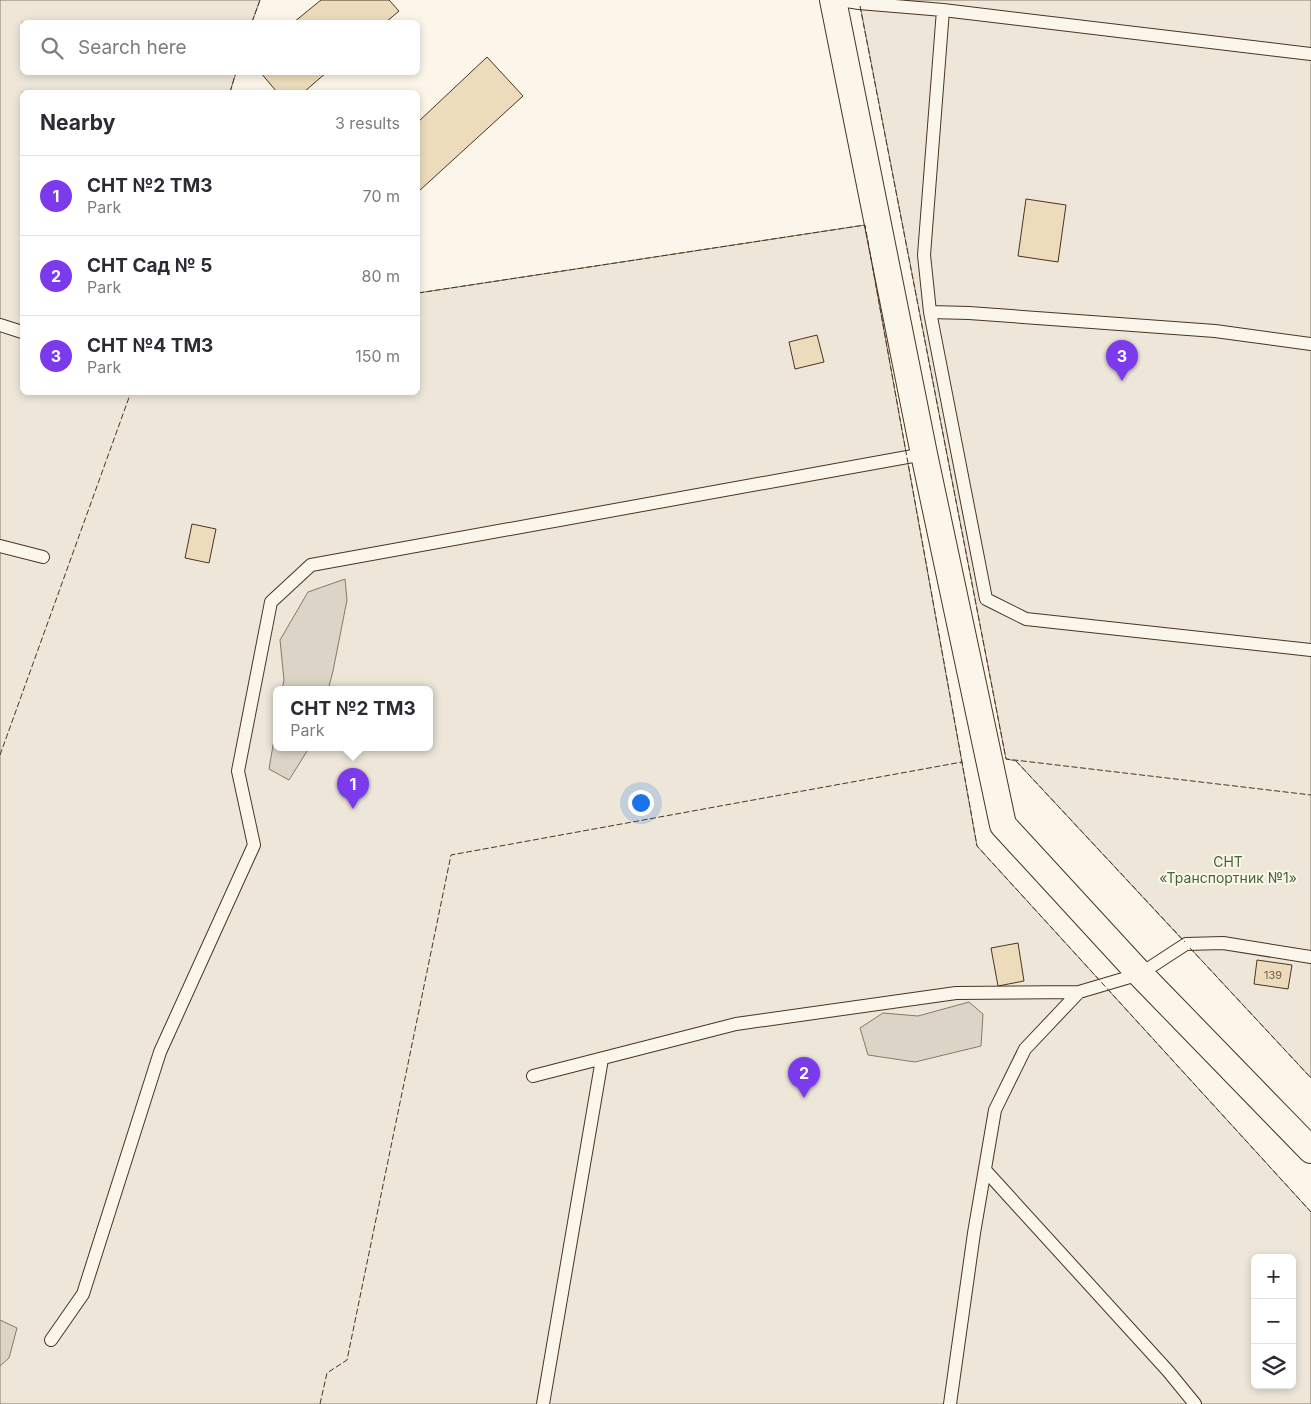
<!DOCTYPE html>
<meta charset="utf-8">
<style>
:root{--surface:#fff;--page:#f7f7f7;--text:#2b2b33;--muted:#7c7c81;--line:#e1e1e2;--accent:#7c3aed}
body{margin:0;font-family:Inter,sans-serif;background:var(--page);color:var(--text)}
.controls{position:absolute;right:15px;bottom:15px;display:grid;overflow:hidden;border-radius:8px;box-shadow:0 2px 8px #0003}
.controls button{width:45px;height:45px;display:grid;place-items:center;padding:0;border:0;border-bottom:1px solid var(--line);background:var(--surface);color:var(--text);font:25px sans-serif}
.you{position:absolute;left:640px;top:802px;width:18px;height:18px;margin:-12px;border:4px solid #fff;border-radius:50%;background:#1a73e8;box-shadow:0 0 0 8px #1a73e833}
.badge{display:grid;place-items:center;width:32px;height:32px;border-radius:50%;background:var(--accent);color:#fff;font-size:16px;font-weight:700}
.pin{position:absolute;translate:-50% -41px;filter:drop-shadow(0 1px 2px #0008)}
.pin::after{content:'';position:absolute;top:26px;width:18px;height:15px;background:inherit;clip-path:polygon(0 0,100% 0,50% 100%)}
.popup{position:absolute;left:273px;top:686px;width:160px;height:65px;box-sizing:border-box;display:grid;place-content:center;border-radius:8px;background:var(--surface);filter:drop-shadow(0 1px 4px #0005);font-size:16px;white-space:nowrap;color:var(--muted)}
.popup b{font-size:19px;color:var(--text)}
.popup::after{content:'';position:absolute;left:50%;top:100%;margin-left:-10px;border:10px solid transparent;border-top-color:var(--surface)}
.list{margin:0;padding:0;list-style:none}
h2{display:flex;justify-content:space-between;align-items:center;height:65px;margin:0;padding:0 20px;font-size:21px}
h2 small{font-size:16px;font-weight:400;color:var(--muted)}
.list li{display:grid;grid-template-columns:32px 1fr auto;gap:15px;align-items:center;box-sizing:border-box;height:80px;padding:0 20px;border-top:1px solid var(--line)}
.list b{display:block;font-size:19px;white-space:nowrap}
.list p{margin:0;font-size:16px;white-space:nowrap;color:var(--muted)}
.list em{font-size:16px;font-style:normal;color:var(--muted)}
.icon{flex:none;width:28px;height:28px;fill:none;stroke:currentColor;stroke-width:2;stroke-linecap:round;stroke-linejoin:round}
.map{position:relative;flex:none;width:1311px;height:1404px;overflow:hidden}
.search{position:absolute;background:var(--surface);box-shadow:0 2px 8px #0003;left:20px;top:20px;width:400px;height:55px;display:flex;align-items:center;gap:12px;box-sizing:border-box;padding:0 18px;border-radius:8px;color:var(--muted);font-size:19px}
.panel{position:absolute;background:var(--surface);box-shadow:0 2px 8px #0003;left:20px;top:90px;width:400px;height:305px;border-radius:8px}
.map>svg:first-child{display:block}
.green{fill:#ede6d9;stroke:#887966;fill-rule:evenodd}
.water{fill:#dcd4c6;stroke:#887966}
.building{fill:#ecdcbc;stroke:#4a3520}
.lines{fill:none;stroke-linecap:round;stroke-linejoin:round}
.lane-casing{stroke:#4a3520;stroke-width:14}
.street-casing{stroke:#4a3520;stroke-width:28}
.lane{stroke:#fbf6e9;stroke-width:12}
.street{stroke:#fbf6e9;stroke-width:26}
.fence{stroke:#4a3520;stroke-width:1;stroke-dasharray:6 2.5;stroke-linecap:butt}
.labels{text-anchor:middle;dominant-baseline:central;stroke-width:4;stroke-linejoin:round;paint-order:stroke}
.number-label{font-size:11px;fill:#725f47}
.park-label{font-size:14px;fill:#436837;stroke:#fbf6e9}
</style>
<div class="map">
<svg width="1311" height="1404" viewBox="0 0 1311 1404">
<rect width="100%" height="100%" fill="#fbf6e9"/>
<path class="green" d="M 0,0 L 260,0 L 252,22 L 22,22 L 22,72 L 236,73 L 230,92 L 22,92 L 22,392 L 418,392 L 418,293 L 865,225 L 977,846 L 1311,1212 L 1311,1404 L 0,1404 ZM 277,690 L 429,690 L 429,748 L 277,748 ZM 1255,1258 L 1292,1258 L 1292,1385 L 1255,1385 Z
M 859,0 L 1311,0 L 1311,1078 L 1016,761 L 1006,759 Z"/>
<path class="water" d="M 345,579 L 347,600 L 333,671 L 328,690 L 282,690 L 284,680 L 280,640 L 308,592 Z
M 277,722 L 277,748 L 309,748 L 289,780 L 269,769 Z
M 969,1002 L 983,1014 L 981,1046 L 915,1062 L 868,1055 L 860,1028 L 883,1013 L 918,1016 Z
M 0,1320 L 17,1328 L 9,1358 L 0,1366 Z"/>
<path class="building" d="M 321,0 L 389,0 L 399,11 L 386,22 L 294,22 Z
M 487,57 L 523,96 L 419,191 L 418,189 L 418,122 Z
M 260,72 L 327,72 L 304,92 L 277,92 Z
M 1026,199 L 1066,205 L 1058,262 L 1018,256 Z
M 817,335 L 824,362 L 795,369 L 789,342 Z
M 192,524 L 216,529 L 209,563 L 185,558 Z
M 1018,943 L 1024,981 L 998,986 L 991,948 Z
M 1257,960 L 1292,965 L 1288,989 L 1254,984 Z"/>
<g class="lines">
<defs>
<path id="lane" d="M 840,0 L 859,3 L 943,10 L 1311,54
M 943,10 L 924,255 L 930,312 L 986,599 L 1026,619 L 1311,650
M 930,312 L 969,313 L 1215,331 L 1311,344
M 0,325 L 22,332
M 0,546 L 43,557
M 533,1076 L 736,1024 L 956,993 L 1079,992
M 985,1170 L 1168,1371 L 1195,1404
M 51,1340 L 83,1294 L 160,1052 L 254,845 L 238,771 L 271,602 L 311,565 L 924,454
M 543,1404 L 602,1059
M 950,1404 L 974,1233 L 995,1110 L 1025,1049 L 1079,992 L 1140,974 L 1186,944 L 1223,943 L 1311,957"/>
<path id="street" d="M 833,0 L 924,454 L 1003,825 L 1140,974 L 1311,1150"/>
</defs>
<use href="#lane" class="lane-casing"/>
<use href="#street" class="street-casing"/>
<use href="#lane" class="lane"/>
<use href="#street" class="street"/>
<path class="fence" d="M 860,6 L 1006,759 L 1311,795
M 252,22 L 260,0
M 230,92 L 236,72
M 0,755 L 131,392
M 1016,761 L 1185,942
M 960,763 L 962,762 L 977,846 L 1311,1212
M 1190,948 L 1311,1078
M 320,1404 L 327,1373 L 347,1360 L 451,855 L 962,762 L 865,225 L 418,293"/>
</g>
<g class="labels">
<g class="number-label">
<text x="1273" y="975">139</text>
</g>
<g class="park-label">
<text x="1228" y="861">СНТ<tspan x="1228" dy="16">«Транспортник №1»</tspan></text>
</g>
</g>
</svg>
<div class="controls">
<button>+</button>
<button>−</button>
<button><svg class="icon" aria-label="layers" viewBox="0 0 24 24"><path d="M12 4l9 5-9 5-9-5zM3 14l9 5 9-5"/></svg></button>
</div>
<div class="you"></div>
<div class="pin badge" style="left:353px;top:809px">1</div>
<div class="popup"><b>СНТ №2 ТМЗ</b>Park</div>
<div class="pin badge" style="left:804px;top:1098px">2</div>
<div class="pin badge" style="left:1122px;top:381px">3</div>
<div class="search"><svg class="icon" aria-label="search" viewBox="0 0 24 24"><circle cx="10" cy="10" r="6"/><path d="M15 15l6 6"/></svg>Search here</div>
<section class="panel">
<h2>Nearby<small>3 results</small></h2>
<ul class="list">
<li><span class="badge">1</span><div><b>СНТ №2 ТМЗ</b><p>Park</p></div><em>70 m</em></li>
<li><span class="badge">2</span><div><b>СНТ Сад № 5</b><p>Park</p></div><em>80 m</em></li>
<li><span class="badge">3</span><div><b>СНТ №4 ТМЗ</b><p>Park</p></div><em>150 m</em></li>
</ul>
</section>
</div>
